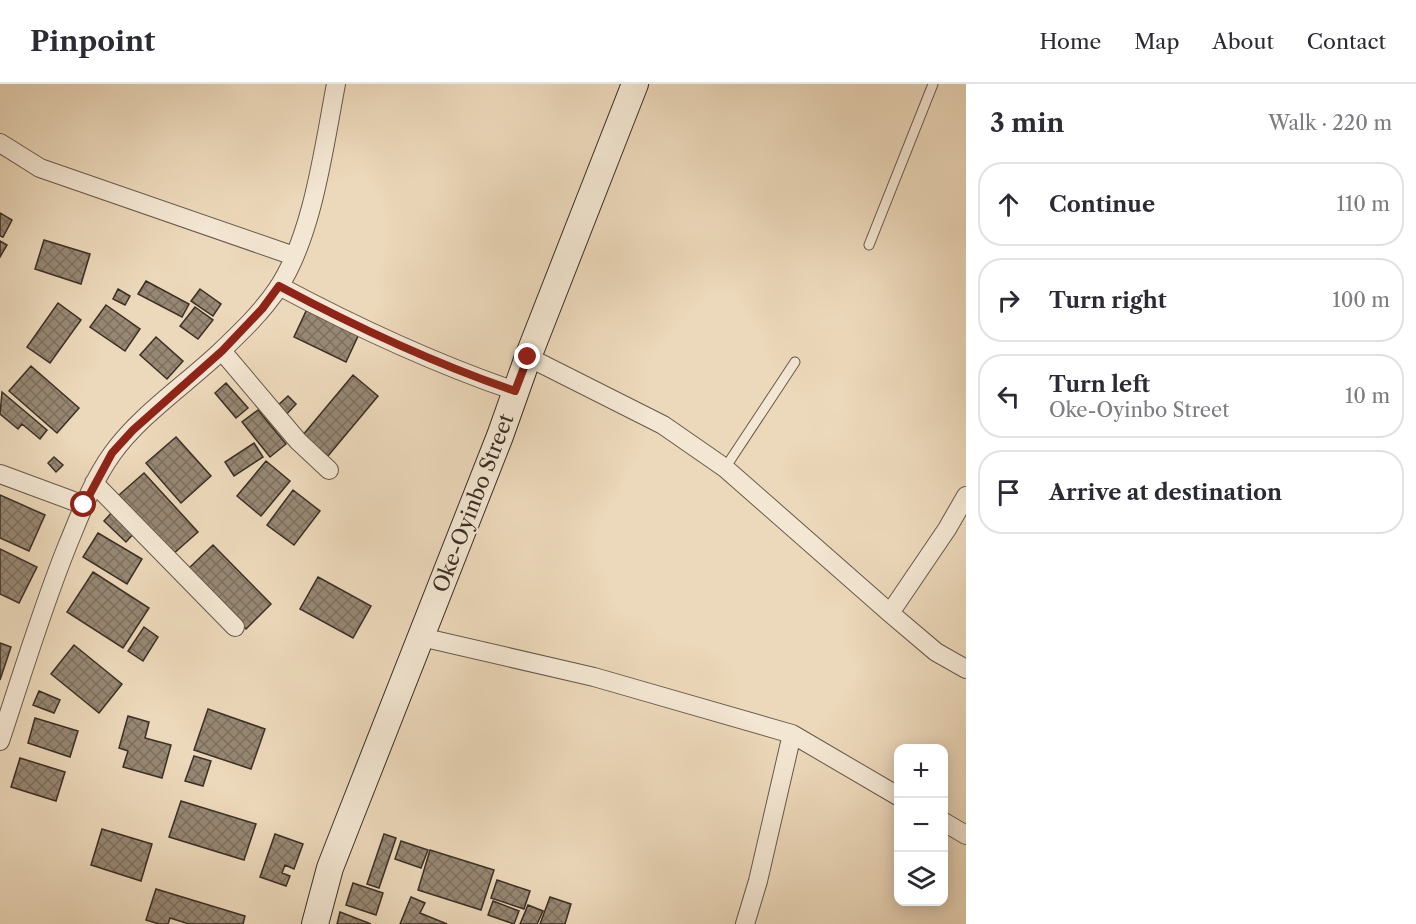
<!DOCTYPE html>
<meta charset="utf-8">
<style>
:root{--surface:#fff;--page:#f7f7f7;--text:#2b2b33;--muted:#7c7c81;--line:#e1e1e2}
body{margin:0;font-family:"Libre Caslon Text",serif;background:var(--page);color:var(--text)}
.controls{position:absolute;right:18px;bottom:18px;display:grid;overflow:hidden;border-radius:12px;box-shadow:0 3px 15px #0003}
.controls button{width:54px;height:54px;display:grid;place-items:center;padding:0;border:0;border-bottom:2px solid var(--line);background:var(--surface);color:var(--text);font:30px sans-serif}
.stop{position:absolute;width:18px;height:18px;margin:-14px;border:4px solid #8f2418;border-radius:50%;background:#fff}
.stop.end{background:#8f2418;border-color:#fff;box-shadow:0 2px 6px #0008}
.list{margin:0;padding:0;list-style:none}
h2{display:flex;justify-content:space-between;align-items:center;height:78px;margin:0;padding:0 24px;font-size:26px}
h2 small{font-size:20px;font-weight:400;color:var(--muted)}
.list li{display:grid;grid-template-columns:39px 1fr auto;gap:18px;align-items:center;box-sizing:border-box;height:84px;margin:0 12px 12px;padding:0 12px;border:2px solid var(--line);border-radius:24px}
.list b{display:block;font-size:22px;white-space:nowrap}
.list p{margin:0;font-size:20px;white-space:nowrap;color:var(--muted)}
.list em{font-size:20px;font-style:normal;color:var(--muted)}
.icon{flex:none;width:33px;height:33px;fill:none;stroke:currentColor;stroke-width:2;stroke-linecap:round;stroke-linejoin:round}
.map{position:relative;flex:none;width:966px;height:840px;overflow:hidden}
header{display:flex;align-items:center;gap:36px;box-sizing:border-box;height:84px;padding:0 30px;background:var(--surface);border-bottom:2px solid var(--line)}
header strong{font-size:28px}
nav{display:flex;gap:33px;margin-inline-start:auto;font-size:21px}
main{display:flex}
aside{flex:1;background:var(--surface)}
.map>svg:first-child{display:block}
.building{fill:url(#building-cross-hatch);stroke:#3a2f26;stroke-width:1.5}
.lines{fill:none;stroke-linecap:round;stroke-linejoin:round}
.service-casing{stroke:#66594b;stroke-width:11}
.minor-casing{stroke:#66594b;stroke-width:20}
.secondary-casing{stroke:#3a2f26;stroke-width:28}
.service{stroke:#f3e6d2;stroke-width:9}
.minor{stroke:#f3e6d2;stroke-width:18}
.secondary{stroke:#f3e6d2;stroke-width:26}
.route{stroke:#8f2418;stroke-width:8}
.labels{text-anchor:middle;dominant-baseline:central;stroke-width:4.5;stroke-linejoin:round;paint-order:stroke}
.street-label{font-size:21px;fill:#3a2f26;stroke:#f3e6d2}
</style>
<header>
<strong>Pinpoint</strong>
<nav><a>Home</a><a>Map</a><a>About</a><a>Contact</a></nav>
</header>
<main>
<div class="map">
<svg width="966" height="840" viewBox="0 0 966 840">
<defs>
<pattern id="building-cross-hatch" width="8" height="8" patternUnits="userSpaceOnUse" patternTransform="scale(1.5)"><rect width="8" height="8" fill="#978773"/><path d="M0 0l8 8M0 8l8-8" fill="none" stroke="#7c6f5e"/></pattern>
</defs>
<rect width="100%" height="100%" fill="#ecd8ba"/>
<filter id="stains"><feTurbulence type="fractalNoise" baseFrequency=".00333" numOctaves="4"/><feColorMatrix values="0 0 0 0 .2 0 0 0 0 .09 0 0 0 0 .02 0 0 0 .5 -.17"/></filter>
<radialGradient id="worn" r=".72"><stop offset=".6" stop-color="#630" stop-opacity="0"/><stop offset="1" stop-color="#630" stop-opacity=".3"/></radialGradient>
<path class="building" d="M 0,129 L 12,136 L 3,153 L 0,152 Z
M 44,156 L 90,170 L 81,200 L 35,185 Z
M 0,157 L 7,161 L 0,173 Z
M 146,197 L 189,220 L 182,233 L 138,210 Z
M 118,205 L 130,212 L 125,221 L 113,215 Z
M 200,205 L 221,220 L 213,232 L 191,217 Z
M 58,219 L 81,236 L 50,279 L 27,263 Z
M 106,221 L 140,245 L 125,267 L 90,243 Z
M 195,223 L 213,236 L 198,255 L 180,242 Z
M 307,225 L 359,250 L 346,278 L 294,253 Z
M 156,253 L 183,277 L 167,295 L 140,271 Z
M 31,282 L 79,324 L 57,349 L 9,307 Z
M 353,291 L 378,312 L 328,372 L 303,351 Z
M 226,299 L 248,324 L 236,334 L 215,309 Z
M 2,308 L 47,346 L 40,355 L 22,340 L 18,345 L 0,330 Z
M 288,312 L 296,320 L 284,333 L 275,324 Z
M 258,326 L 286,360 L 270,373 L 242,338 Z
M 176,353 L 211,392 L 181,419 L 146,379 Z
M 254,359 L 263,373 L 234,392 L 225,378 Z
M 54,373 L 63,381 L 56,388 L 48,379 Z
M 266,377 L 290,397 L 261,432 L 237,412 Z
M 144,389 L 198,448 L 172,471 L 119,411 Z
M 293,406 L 320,427 L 294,461 L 267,441 Z
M 0,411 L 45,431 L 29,467 L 0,454 Z
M 114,426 L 136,447 L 126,458 L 104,437 Z
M 98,449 L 142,475 L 127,500 L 83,473 Z
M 213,461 L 271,520 L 246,545 L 187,486 Z
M 0,465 L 37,483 L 19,519 L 0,510 Z
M 93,488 L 149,524 L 123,564 L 67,528 Z
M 318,493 L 371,522 L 353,554 L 300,525 Z
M 144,543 L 158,553 L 143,577 L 128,567 Z
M 0,559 L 11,563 L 0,596 Z
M 74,561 L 122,600 L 99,629 L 51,590 Z
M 39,607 L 60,616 L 54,629 L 33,621 Z
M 208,625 L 265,645 L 251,685 L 194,666 Z
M 128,632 L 149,638 L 145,654 L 171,661 L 162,694 L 123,683 L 128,667 L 119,664 Z
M 35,634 L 78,647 L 70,673 L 28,659 Z
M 194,672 L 211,677 L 203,702 L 185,697 Z
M 20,674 L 65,688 L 56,717 L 11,703 Z
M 181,717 L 256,740 L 244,776 L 169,753 Z
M 102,745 L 152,760 L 141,797 L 91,781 Z
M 275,750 L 303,760 L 294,785 L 285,781 L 282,789 L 290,792 L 286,802 L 260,793 Z
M 384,750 L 396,754 L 379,804 L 367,800 Z
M 401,757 L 428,766 L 421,784 L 395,775 Z
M 430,766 L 494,786 L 481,826 L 418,806 Z
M 497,796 L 530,807 L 524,825 L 491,814 Z
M 353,799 L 383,809 L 376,831 L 346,821 Z
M 156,805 L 245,832 L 243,840 L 189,840 L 170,834 L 168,840 L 159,840 L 146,836 Z
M 411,813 L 425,819 L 420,829 L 447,840 L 400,840 Z
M 550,813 L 571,820 L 565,840 L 540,840 Z
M 493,817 L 519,827 L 514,840 L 488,831 Z
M 528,821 L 543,827 L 537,840 L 520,840 Z
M 340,828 L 371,840 L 337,840 Z"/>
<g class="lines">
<defs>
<path id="service" d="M 869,161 L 933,0
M 725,384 L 795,278"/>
<path id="minor" d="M 0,59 L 40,84 L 294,172
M 279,202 C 356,243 433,279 515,307
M 222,267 L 298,357 L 329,386
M 528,273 L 663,341 L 725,384 L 890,529 L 936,568 L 966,585
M 0,390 L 84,421
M 94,399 L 235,543
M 890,529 L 947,445 L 966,412
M 421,553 L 594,593 L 792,650 L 898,712
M 0,657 C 22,591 42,524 68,460 C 81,429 92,398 112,370 C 140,331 185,301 220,268 C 241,248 262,228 278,204 C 313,151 324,62 336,0
M 944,738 L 966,751
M 745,840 L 758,797 L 792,650"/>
<path id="secondary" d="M 315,840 L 330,784 L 346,743 L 500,352 L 528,273 L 635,0"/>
</defs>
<use href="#service" class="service-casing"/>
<use href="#minor" class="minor-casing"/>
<use href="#secondary" class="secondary-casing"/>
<use href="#service" class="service"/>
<use href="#minor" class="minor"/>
<use href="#secondary" class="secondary"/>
</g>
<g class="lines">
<path class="route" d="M 84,421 L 112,369 L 133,346 L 222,267 L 262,225 L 279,202 C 356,243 433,279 515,307 L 528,273"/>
</g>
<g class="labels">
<g class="street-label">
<text transform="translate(473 419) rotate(-69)">Oke-Oyinbo Street</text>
</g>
</g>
<rect width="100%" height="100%" filter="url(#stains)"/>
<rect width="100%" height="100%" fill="url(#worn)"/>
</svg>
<div class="controls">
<button>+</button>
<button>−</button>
<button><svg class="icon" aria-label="layers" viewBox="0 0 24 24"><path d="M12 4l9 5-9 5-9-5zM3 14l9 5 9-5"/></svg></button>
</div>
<div class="stop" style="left:84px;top:421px"></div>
<div class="stop end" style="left:528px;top:273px"></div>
</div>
<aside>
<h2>3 min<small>Walk · 220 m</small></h2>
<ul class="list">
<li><svg class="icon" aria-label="ahead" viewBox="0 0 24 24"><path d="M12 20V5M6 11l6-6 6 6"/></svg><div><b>Continue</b></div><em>110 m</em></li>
<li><svg class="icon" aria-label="right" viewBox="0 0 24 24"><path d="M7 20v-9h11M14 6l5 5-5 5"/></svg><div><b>Turn right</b></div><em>100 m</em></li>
<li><svg class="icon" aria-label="left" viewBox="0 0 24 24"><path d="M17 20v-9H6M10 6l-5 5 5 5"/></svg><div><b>Turn left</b><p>Oke-Oyinbo Street</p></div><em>10 m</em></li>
<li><svg class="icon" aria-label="arrive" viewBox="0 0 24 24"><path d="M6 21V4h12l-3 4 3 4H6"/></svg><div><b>Arrive at destination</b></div></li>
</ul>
</aside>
</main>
